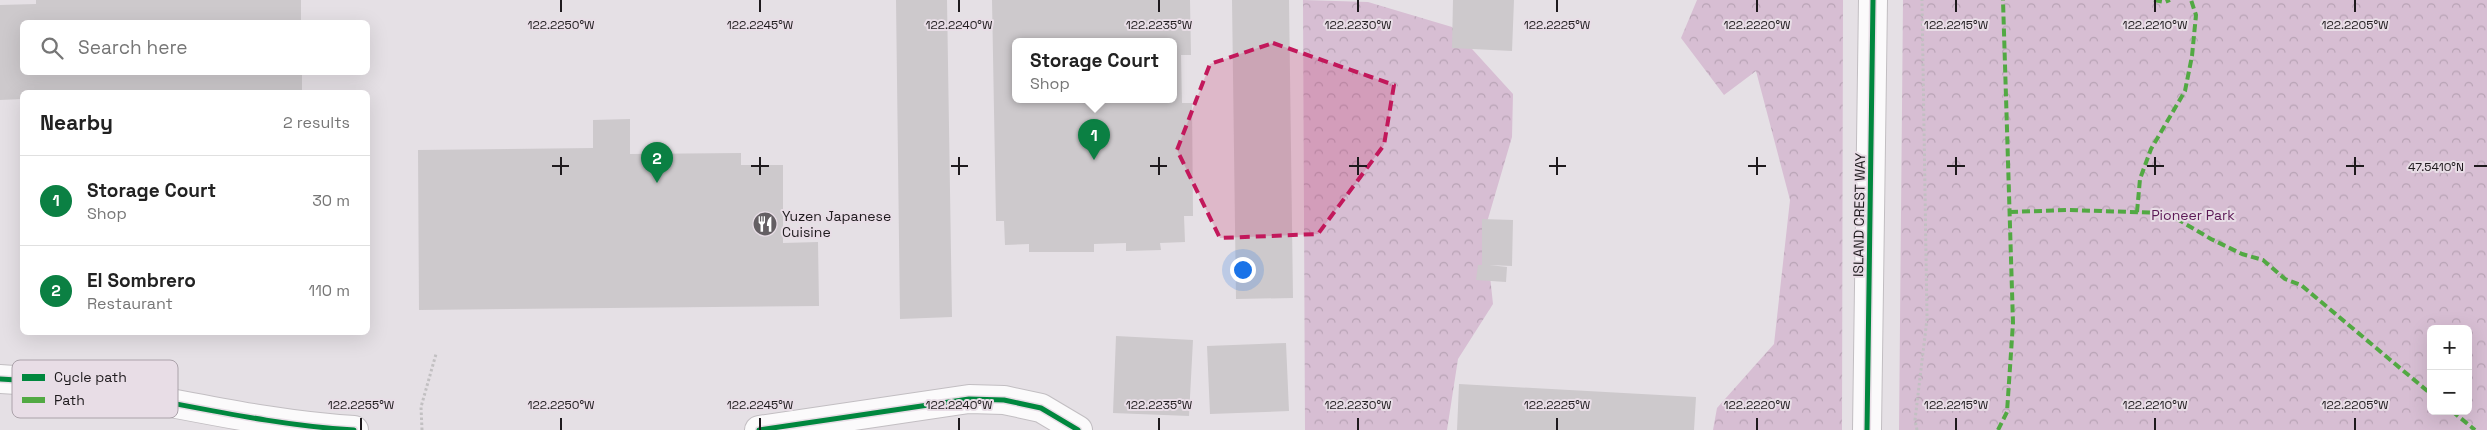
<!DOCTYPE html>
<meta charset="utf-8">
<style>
:root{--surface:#fff;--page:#f6f6f6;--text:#222;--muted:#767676;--line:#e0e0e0;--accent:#0b8043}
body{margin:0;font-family:"Space Grotesk",sans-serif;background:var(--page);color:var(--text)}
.controls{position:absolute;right:15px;bottom:15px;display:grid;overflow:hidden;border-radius:8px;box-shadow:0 5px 20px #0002}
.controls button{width:45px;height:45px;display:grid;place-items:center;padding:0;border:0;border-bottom:1px solid var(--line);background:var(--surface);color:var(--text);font:25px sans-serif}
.you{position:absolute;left:1242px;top:269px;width:18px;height:18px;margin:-12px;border:4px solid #fff;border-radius:50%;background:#1a73e8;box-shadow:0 0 0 8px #1a73e833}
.badge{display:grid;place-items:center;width:32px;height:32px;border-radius:50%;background:var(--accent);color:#fff;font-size:16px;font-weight:700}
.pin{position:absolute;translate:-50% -41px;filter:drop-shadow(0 1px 2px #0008)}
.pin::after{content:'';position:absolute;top:26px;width:18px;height:15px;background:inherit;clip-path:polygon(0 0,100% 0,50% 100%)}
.popup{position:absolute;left:1012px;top:38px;width:165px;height:65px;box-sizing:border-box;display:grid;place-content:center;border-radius:8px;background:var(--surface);filter:drop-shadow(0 1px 4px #0005);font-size:16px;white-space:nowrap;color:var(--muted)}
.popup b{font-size:19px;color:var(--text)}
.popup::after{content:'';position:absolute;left:50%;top:100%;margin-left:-10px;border:10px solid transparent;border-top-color:var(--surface)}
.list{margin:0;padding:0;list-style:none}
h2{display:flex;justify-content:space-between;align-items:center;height:65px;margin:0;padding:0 20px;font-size:21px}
h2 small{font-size:16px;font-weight:400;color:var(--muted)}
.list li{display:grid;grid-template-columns:32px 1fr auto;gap:15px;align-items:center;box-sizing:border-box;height:90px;padding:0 20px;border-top:1px solid var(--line)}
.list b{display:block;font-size:19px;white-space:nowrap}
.list p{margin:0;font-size:16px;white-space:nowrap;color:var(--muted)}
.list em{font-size:16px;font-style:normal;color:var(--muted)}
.icon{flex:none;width:28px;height:28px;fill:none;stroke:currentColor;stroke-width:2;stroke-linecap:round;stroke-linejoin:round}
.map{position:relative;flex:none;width:2487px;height:430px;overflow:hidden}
.search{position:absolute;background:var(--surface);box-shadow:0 5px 20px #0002;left:20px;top:20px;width:350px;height:55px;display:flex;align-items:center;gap:12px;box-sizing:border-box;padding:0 18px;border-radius:8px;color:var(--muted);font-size:19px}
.panel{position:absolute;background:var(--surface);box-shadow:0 5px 20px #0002;left:20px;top:90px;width:350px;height:245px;border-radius:8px}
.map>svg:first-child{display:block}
.forest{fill:url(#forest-crowns);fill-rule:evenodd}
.building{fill:#cdc9cc;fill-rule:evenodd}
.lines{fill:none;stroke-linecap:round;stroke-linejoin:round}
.street-casing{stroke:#c2bec2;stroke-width:30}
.path{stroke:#c2c0c2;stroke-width:3;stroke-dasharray:2.5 2.5;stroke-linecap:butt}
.street{stroke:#fbfafb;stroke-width:28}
.quiet{stroke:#52a943;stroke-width:4;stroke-dasharray:8 4;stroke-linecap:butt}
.cycleway-casing{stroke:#e8dde6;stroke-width:8}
.cycleway{stroke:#00873e;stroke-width:5}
.marked{fill:#c2185b;fill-opacity:0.2;stroke:#c2185b;stroke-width:4;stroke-dasharray:10 6;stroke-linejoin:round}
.ticks{fill:none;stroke:#1e1a1d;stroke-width:2}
.labels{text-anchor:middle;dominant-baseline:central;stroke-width:4;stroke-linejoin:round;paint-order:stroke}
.street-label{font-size:14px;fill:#1e1a1d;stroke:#e8dde6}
.park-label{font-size:14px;fill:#5c1956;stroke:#e8dde6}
.poi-label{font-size:14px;fill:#1e1a1d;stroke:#e8dde6;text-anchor:start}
.key{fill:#e8dde6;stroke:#aba2aa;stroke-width:1}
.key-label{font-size:14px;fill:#1e1a1d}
.ticks-label{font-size:12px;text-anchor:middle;fill:#1e1a1d;stroke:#e8dde6;stroke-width:4;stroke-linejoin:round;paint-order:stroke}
</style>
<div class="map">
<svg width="2487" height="430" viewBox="0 0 2487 430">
<defs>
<pattern id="forest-crowns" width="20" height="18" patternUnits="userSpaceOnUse" patternTransform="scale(1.25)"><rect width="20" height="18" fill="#d7bed3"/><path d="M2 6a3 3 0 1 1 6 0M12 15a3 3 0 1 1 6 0" fill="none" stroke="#b8a3b5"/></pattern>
</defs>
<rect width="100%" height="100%" fill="#e5e0e5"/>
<path class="forest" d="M 1303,0 L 1368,2 L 1452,27 L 1513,94 L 1512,137 L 1485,229 L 1493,304 L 1458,359 L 1447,430 L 1305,430 Z
M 1697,0 L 1843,0 L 1842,430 L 1713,430 L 1717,408 L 1774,344 L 1790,200 L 1756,71 L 1724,95 L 1681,38 Z
M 1903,0 L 2487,0 L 2487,430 L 1899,430 ZM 2431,329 L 2468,329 L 2468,411 L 2431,411 Z"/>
<path class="building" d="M 36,0 L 301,0 L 301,22 L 22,22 L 22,72 L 302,72 L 302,92 L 22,92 L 22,99 L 0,100 L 0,5 L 36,4 Z
M 896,0 L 947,0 L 952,317 L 900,319 Z
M 992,0 L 1190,0 L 1191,55 L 1181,55 L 1182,103 L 1192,103 L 1193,216 L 1184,216 L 1185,242 L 1160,243 L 1161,250 L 1126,251 L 1126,243 L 1094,244 L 1094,252 L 1029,252 L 1029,244 L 1005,245 L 1004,221 L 996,221 ZM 1015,41 L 1173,41 L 1173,99 L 1015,99 Z
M 1232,0 L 1289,0 L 1293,298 L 1236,299 Z
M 1453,0 L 1514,0 L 1512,51 L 1452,48 Z
M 630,119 L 630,154 L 741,153 L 741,165 L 783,165 L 783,243 L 818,242 L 819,306 L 419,310 L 418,150 L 593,148 L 593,120 Z
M 1482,219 L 1513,220 L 1512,266 L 1489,265 L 1507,267 L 1506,282 L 1476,280 L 1478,265 L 1482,265 Z
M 1116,336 L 1193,340 L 1189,416 L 1113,413 Z
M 1286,343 L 1289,411 L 1210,414 L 1207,346 Z
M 1459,384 L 1696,397 L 1694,430 L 1457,430 Z"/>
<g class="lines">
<defs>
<path id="street" d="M 0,379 C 120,385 234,423 354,430
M 759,430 L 969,399 L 1004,400 L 1041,408 L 1078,430
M 1867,430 L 1873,0"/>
</defs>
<use href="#street" class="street-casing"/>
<path class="path" d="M 422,430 L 421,407 L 436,354
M 1917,430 L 1915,420 L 1927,319 L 1922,0"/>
<use href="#street" class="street"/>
<path class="quiet" d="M 2154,0 L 2165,2 L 2170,0
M 2010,212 L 2067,210 L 2167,213 L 2211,239 L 2242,254 L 2263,260 L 2285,279 L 2301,285 L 2431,394
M 2137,212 L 2140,179 L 2151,149 L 2185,91 L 2192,56 L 2196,15 L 2191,0
M 2452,411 L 2475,430
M 1998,430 L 2007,412 L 2013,323 L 2003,0"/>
<defs>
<path id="cycleway" d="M 0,379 C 120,385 234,423 354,430
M 759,430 L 969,399 L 1004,400 L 1041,408 L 1078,430
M 1867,430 L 1873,0"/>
</defs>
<use href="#cycleway" class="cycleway-casing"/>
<use href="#cycleway" class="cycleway"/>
</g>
<path class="marked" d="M 1273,43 L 1394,85 L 1384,145 L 1318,234 L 1220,238 L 1177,150 L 1210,64 Z"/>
<path class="ticks" d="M 561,0 L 561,12M 760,0 L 760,12M 959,0 L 959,12M 1159,0 L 1159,12M 1358,0 L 1358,12M 1557,0 L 1557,12M 1757,0 L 1757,12M 1956,0 L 1956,12M 2155,0 L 2155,12M 2355,0 L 2355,12M 561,157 L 561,175M 760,157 L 760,175M 959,157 L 959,175M 1159,157 L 1159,175M 1358,157 L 1358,175M 1557,157 L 1557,175M 1757,157 L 1757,175M 1956,157 L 1956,175M 2155,157 L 2155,175M 2355,157 L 2355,175M 552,166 L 569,166M 751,166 L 769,166M 951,166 L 968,166M 1150,166 L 1167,166M 1349,166 L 1367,166M 1549,166 L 1566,166M 1748,166 L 1766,166M 1947,166 L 1965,166M 2147,166 L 2164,166M 2346,166 L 2364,166M 2474,166 L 2487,166M 361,418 L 361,430M 561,418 L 561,430M 760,418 L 760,430M 959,418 L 959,430M 1159,418 L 1159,430M 1358,418 L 1358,430M 1557,418 L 1557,430M 1757,418 L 1757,430M 1956,418 L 1956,430M 2155,418 L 2155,430M 2355,418 L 2355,430"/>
<defs>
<symbol id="restaurant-disc" viewBox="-11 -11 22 22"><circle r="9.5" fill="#645f63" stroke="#e8dde6"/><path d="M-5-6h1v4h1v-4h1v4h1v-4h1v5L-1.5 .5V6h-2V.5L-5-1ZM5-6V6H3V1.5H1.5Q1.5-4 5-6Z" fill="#fff"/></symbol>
</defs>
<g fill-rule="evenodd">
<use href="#restaurant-disc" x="751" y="210" width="28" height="28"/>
</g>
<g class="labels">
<g class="street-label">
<text transform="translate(1859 215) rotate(-89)">ISLAND CREST WAY</text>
</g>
<g class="park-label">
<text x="2193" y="215">Pioneer Park</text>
</g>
<g class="poi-label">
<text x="782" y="216">Yuzen Japanese<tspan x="782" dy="16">Cuisine</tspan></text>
</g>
</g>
<rect x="12" y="360" width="166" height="58" rx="8" class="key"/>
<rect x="22" y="374" width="23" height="7" fill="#00873e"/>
<rect x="22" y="397" width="23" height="6" fill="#52a943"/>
<g class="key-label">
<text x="54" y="382">Cycle path</text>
<text x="54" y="405">Path</text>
</g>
<g class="ticks-label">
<text x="561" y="29">122.2250°W</text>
<text x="760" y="29">122.2245°W</text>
<text x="959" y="29">122.2240°W</text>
<text x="1159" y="29">122.2235°W</text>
<text x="1358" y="29">122.2230°W</text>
<text x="1557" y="29">122.2225°W</text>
<text x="1757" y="29">122.2220°W</text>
<text x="1956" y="29">122.2215°W</text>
<text x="2155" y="29">122.2210°W</text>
<text x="2355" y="29">122.2205°W</text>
<text x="2436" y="171">47.5410°N</text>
<text x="361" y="409">122.2255°W</text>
<text x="561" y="409">122.2250°W</text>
<text x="760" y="409">122.2245°W</text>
<text x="959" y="409">122.2240°W</text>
<text x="1159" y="409">122.2235°W</text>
<text x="1358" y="409">122.2230°W</text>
<text x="1557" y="409">122.2225°W</text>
<text x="1757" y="409">122.2220°W</text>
<text x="1956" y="409">122.2215°W</text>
<text x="2155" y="409">122.2210°W</text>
<text x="2355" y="409">122.2205°W</text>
</g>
</svg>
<div class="controls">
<button>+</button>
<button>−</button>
</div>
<div class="you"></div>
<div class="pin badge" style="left:1094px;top:160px">1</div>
<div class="popup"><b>Storage Court</b>Shop</div>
<div class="pin badge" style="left:657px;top:183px">2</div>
<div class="search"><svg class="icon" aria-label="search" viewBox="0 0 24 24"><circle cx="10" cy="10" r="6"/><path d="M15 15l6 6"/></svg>Search here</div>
<section class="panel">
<h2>Nearby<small>2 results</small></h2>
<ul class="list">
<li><span class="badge">1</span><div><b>Storage Court</b><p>Shop</p></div><em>30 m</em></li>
<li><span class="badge">2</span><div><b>El Sombrero</b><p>Restaurant</p></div><em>110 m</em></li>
</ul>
</section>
</div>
